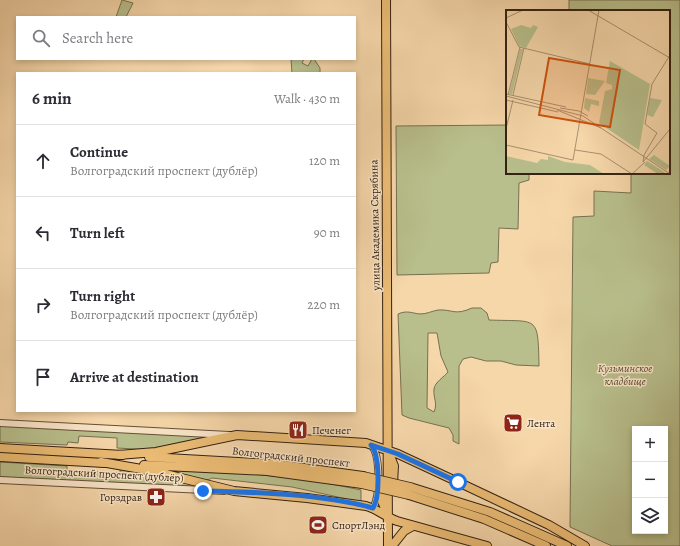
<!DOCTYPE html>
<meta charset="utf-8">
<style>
:root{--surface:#fff;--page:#f7f7f7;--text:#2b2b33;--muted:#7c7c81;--line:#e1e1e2}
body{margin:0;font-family:Alegreya,serif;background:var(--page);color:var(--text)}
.controls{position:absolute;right:12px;bottom:12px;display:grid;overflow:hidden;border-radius:0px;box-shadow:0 2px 6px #0003}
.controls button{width:36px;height:36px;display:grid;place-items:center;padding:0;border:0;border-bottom:1px solid var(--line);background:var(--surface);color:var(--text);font:20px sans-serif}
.stop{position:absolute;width:12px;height:12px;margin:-9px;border:3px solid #1a73e8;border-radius:50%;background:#fff}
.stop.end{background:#1a73e8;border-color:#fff;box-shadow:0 1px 4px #0008}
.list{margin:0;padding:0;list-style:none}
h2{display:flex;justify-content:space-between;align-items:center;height:52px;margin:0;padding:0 16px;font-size:17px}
h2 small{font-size:13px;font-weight:400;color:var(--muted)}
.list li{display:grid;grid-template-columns:26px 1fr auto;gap:12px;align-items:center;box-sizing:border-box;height:72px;padding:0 16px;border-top:1px solid var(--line)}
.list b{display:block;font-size:15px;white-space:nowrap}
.list p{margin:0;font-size:13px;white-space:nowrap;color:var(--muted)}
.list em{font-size:13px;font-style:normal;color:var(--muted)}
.icon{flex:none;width:22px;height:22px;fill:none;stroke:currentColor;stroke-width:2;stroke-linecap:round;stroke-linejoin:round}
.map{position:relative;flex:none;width:680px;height:546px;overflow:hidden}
.search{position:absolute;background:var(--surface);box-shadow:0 2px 6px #0003;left:16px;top:16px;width:340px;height:44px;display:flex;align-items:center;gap:10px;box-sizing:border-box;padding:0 14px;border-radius:0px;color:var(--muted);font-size:15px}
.panel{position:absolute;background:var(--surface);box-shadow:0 2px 6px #0003;left:16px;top:72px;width:340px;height:340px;border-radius:0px}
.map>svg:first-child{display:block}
.green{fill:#b8bf8c;stroke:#767050;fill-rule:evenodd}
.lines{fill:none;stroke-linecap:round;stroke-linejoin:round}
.minor-casing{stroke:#654f39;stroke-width:8}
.major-casing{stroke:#352213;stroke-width:10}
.minor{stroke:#f9e5c8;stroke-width:6}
.major{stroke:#ebbc75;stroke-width:8}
.major-bridge-casing{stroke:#352213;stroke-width:10;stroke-linecap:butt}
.major-bridge{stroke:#ebbc75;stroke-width:8}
.route{stroke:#1a73e8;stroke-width:5}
.labels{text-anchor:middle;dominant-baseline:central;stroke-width:3;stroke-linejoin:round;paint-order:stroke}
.street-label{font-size:11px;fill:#352213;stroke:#f9e5c8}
.park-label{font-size:11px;font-style:italic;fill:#564931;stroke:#f9e5c8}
.poi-label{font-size:11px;fill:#352213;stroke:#f9e5c8;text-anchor:start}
.inset-road{fill:none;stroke:#a98f6e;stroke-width:1}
.view{fill:#cd510d;fill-opacity:0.15;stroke:#cd510d;stroke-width:2}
.inset-edge{fill:none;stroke:#352213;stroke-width:2}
</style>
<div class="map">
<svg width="680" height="546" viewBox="0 0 680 546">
<rect width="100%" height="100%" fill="#f6d7aa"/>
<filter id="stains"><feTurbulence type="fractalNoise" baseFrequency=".005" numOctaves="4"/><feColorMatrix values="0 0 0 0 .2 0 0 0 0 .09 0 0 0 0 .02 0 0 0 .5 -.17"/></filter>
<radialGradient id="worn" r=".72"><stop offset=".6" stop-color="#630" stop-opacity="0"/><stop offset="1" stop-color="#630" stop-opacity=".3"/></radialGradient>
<path class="green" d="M 122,0 L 133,3 L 126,17 L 116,17 Z
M 569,0 L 680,0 L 680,546 L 612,546 L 570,527 L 573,217 L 594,216 L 594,191 L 631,193 L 631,173 L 669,173 L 669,11 L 569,11 ZM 635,429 L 665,429 L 665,531 L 635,531 Z
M 291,59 L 304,59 L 302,63 L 308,66 L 312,59 L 314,59 L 320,68 L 320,73 L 292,73 Z
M 507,125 L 507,173 L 529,173 L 529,180 L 519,183 L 518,229 L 499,228 L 498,262 L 491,263 L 489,273 L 397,275 L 396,126 Z
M 472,308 L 481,308 L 487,313 L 489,320 C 538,322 538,314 539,366 L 516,365 L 501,361 L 486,361 L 471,357 L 463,359 L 459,366 L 459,444 L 453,441 L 453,435 L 449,428 L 409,418 L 402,415 L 398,314 C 407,310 411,313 420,314 C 427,314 432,311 438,310 C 453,309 454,316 472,308 ZM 428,333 L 437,333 L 441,356 L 448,372 C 444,377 435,382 434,389 C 433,398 438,403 434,412 L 427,408 Z
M 0,425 L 206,436 L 207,439 L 152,450 L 117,448 L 117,438 L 79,436 L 78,443 L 68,442 L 67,445 L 0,442 Z
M 0,462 L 67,466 L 67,470 L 120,473 L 120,469 L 146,471 L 205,488 L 0,477 Z
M 158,468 C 227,472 295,475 361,490 L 361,502 L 292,487 L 212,478 C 196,487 174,473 158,468 Z"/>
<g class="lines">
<defs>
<path id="minor" d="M 0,423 L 229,435
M 371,445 C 381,455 380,497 373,508
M 0,480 L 224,491"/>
<path id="major" d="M 386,0 L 388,546
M 0,448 L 123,455
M 118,455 L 156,452 L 237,435 L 366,443 L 398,454 L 458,482 L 549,525 L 585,546
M 390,456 L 394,466 L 393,484
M 0,457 L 104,463
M 149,457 L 275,464 L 363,476
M 101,462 L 153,471 L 234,491 L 307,498 L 366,506 C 377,509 386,517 397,521 L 487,546
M 144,465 L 267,471 L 362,484
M 382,484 L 382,501 L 386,511
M 410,487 L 490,512 L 567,546
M 409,495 L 484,519 L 546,546
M 392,546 L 404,531 L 413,526"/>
</defs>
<use href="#minor" class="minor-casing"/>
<use href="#major" class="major-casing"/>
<use href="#minor" class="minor"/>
<use href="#major" class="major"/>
<defs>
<path id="major-bridge" d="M 363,476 L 410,487
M 362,484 L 409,495"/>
</defs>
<use href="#major-bridge" class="major-bridge-casing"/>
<use href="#major-bridge" class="major-bridge"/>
</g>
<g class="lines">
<path class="route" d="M 203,491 C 256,492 322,494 373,508 C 380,497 380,455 371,445 L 398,454 L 458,482"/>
</g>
<defs>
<symbol id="supermarket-square" viewBox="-11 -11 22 22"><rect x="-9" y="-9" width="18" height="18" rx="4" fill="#8f2418" stroke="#f9e5c8"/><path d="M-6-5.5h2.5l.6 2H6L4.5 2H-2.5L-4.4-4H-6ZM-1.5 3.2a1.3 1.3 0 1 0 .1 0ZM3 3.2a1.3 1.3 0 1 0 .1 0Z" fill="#fff"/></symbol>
<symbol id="restaurant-square" viewBox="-11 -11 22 22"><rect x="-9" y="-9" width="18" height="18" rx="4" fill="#8f2418" stroke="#f9e5c8"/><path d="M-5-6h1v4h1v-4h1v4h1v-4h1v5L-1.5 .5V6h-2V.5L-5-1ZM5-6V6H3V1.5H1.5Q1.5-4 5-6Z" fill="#fff"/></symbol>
<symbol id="pharmacy-square" viewBox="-11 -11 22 22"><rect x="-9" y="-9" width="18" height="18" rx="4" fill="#8f2418" stroke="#f9e5c8"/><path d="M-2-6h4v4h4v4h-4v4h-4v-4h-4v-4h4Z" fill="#fff"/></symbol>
<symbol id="stadium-square" viewBox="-11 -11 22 22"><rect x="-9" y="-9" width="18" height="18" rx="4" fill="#8f2418" stroke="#f9e5c8"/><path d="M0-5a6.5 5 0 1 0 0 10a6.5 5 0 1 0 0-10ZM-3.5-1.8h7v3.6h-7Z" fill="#fff"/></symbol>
</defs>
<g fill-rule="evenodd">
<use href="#supermarket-square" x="502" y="412" width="22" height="22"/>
<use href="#restaurant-square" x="287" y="419" width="22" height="22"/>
<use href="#pharmacy-square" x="145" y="486" width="22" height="22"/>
<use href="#stadium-square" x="307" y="514" width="22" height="22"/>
</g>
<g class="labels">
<g class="street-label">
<text transform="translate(375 225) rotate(-91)">улица Академика Скрябина</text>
<text transform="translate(291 457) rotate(6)">Волгоградский проспект</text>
<text transform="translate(104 474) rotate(3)">Волгоградский проспект (дублёр)</text>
</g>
<g class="park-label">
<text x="625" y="368">Кузьминское<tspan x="625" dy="13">кладбище</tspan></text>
</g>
<g class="poi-label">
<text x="527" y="423">Лента</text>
<text x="312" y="430">Печенег</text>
<text x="142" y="497" text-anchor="end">Горздрав</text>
<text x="332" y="525">СпортЛэнд</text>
</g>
</g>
<g transform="translate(506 10)">
<rect width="164" height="164" fill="#f6d7aa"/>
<path d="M 15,15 L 25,18 L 27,15 L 32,17 L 20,38 L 13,36 L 5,19 ZM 14,39 L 17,39 L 6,84 L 3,84 ZM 104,51 L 144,74 L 133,140 L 93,113 L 99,81 L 106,79 L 106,75 L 100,73 ZM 82,68 L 99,71 L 89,85 L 80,84 ZM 79,88 L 93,91 L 93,96 L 85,94 L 83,102 L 78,98 ZM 144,88 L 156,90 L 147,107 L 141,105 ZM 148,145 L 164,156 L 160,160 L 143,149 ZM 0,146 L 31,153 L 35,149 L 42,150 L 42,146 L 59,152 L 84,155 L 98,164 L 0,164 ZM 141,151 L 158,162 L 159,164 L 152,164 L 138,155 Z" fill="#b8bf8c"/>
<path class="inset-road" d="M 82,0 L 164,48M 0,8 L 17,0M 0,12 L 13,37 L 84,54M 0,84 L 60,97M 2,85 L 14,37M 7,85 L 18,38M 0,86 L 77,106 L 164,164M 0,90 L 52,102M 54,98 L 73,101 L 82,106M 51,100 L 95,118M 0,119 L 7,90M 151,123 L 139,114 L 146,74 L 164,45M 151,123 L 138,145 L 137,152 L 164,119M 0,135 L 67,150 L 93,0M 69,140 L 95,144 L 126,164 L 139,152"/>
<path class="view" d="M 43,48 L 114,60 L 104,117 L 33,105 Z"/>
<rect width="164" height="164" class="inset-edge"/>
</g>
<rect width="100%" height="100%" filter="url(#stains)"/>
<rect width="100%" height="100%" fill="url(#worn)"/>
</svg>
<div class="controls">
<button>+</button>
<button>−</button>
<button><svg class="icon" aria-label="layers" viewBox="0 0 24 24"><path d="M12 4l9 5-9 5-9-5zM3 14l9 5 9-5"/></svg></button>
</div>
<div class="stop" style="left:458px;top:482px"></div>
<div class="stop end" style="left:203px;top:491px"></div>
<div class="search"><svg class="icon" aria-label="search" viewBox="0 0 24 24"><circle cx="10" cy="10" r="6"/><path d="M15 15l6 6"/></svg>Search here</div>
<section class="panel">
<h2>6 min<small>Walk · 430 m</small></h2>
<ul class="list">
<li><svg class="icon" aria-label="ahead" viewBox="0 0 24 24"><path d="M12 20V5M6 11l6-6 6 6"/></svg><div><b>Continue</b><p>Волгоградский проспект (дублёр)</p></div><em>120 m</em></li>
<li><svg class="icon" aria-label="left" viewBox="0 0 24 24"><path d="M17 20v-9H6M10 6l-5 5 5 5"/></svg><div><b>Turn left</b></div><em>90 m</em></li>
<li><svg class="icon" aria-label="right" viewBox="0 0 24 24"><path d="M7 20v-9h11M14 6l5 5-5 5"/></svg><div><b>Turn right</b><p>Волгоградский проспект (дублёр)</p></div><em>220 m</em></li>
<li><svg class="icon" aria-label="arrive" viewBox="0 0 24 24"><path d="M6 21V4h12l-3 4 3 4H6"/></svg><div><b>Arrive at destination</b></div></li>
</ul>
</section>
</div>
